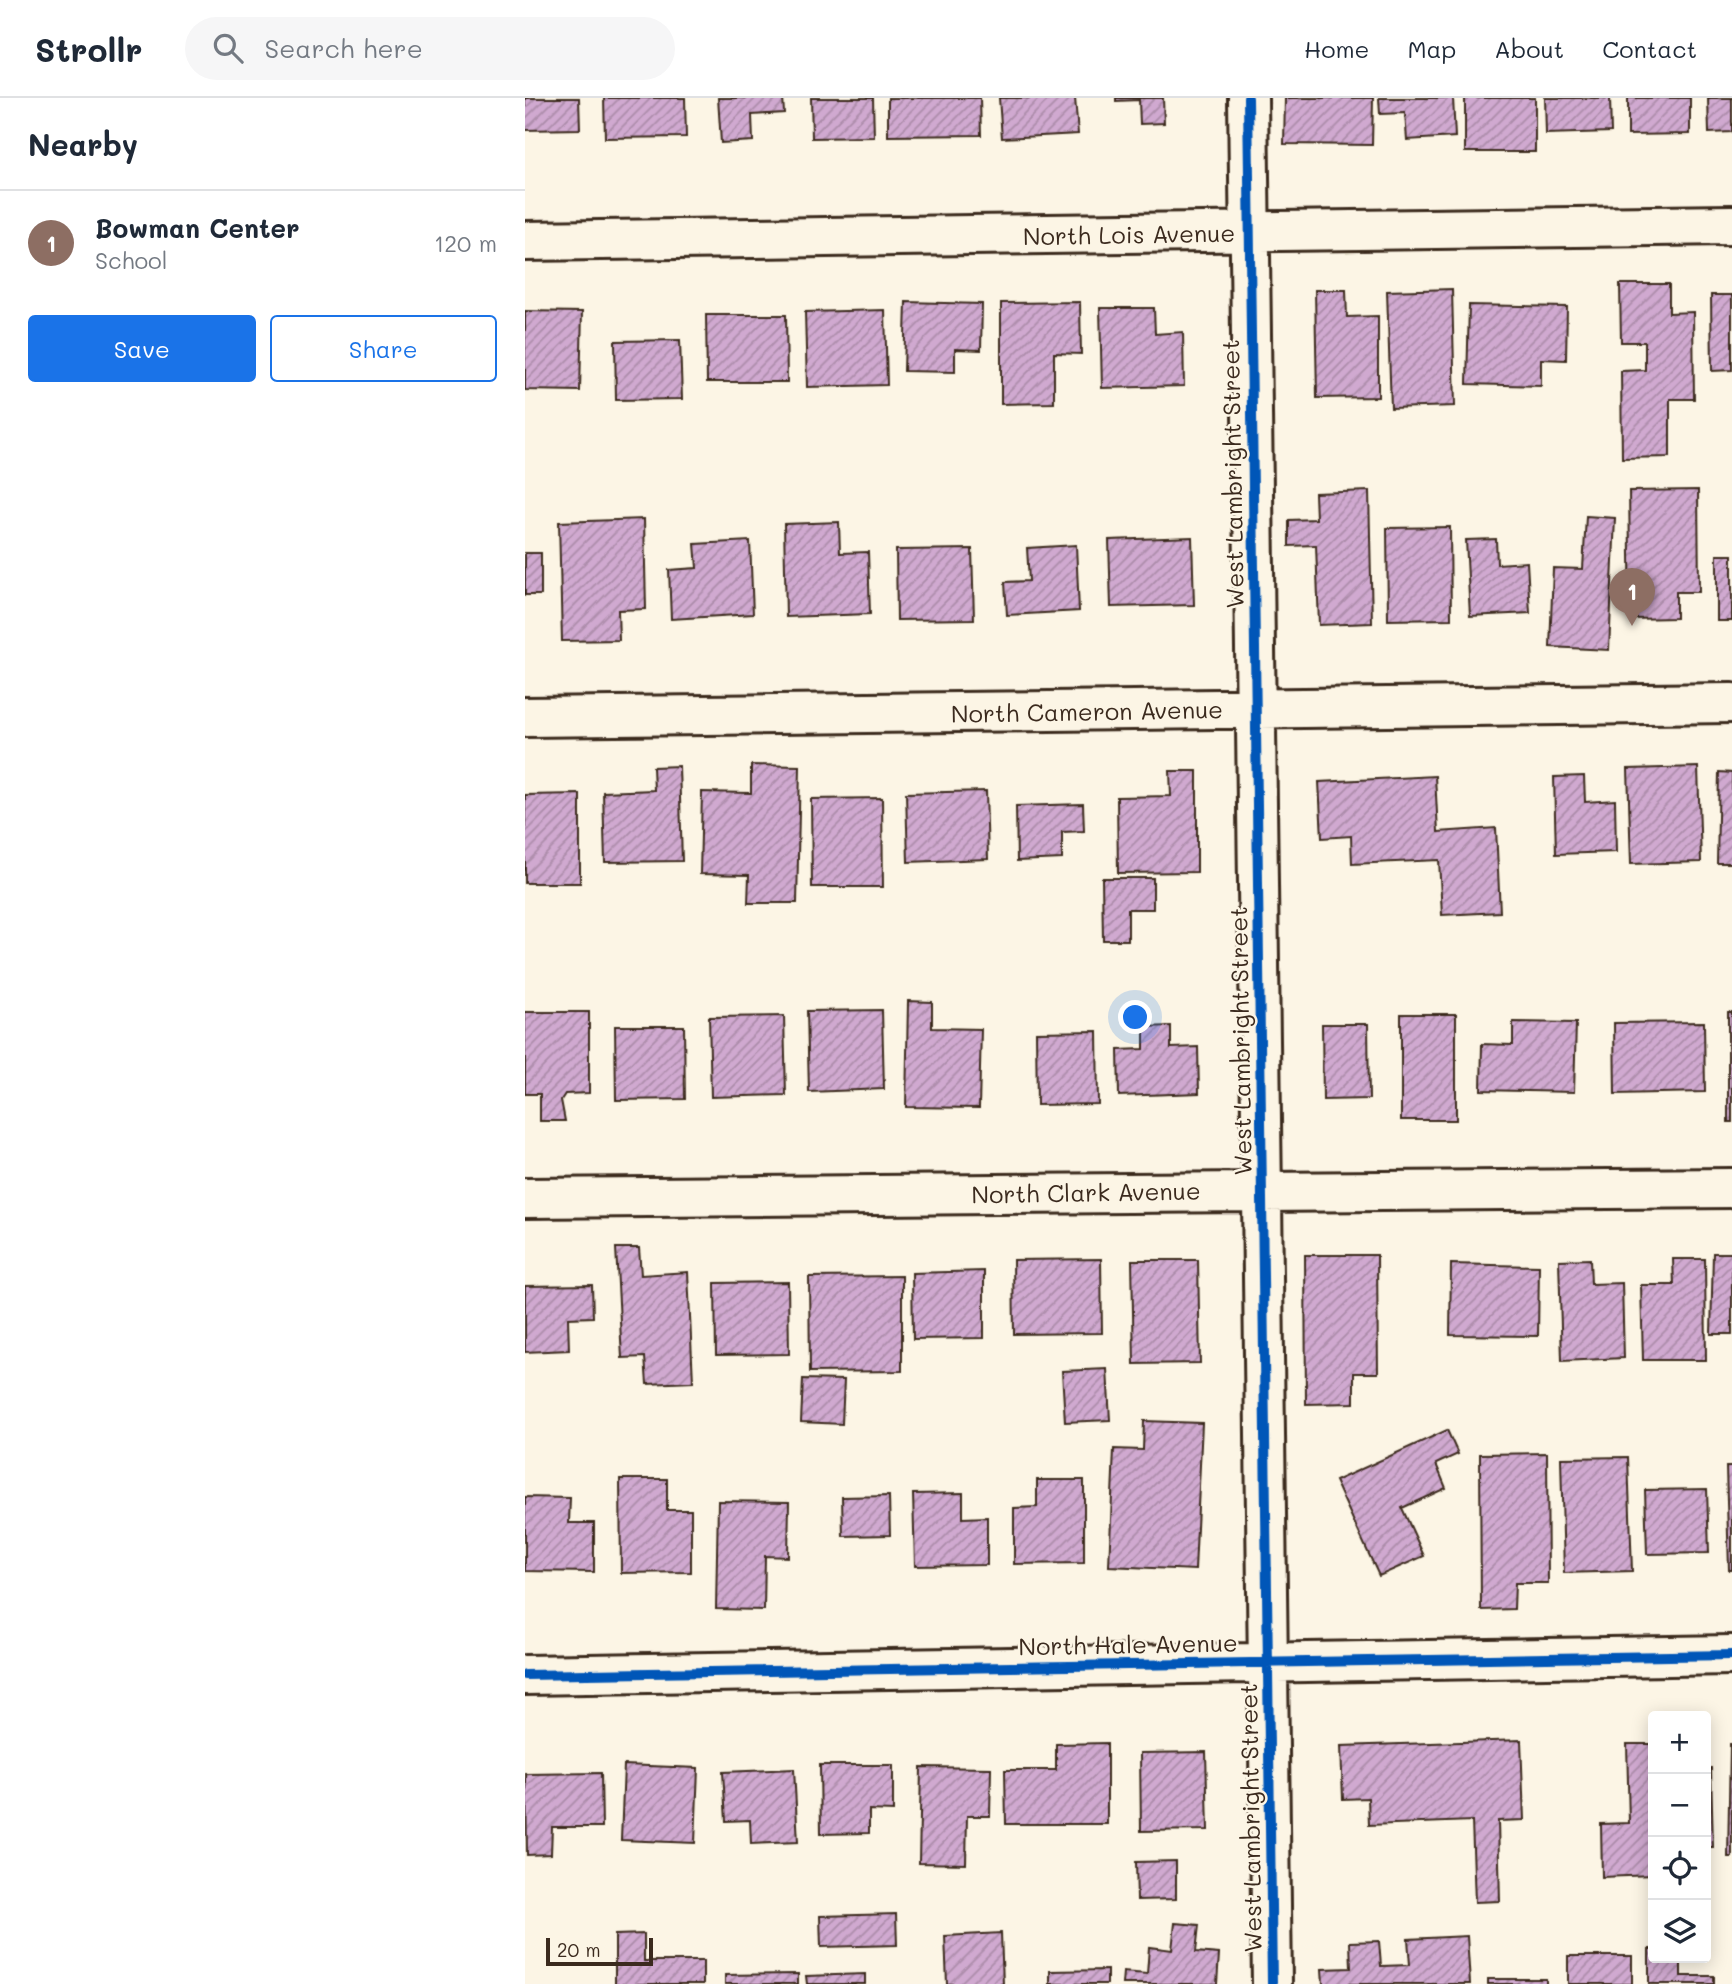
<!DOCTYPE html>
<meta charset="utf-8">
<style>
:root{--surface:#fff;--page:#f6f6f7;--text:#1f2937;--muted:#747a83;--line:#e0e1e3;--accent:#1a73e8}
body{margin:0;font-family:Mali,sans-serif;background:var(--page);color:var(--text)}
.controls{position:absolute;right:21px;bottom:21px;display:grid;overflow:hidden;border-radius:7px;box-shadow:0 4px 18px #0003}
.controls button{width:63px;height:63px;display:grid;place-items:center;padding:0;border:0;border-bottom:2px solid var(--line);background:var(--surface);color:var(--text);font:35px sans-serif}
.scale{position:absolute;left:21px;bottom:18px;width:107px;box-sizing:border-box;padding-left:7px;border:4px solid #3b2a1e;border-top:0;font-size:19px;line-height:24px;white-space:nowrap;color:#3b2a1e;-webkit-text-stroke:5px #fcf5e5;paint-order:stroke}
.you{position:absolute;left:611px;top:920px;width:24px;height:24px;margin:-18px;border:5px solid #fff;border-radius:50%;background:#1a73e8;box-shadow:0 0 0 10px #1a73e833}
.badge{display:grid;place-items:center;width:46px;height:46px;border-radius:50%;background:var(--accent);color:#fff;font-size:23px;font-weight:700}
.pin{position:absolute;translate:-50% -58px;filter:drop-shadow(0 2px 4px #0008)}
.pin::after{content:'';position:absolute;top:37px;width:24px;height:21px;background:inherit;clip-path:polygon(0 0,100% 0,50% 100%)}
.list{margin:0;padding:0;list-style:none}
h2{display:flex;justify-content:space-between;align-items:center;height:91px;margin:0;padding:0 28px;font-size:30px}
h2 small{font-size:23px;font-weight:400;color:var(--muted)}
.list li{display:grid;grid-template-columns:46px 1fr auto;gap:21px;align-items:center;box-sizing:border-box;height:105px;padding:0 28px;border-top:2px solid var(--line)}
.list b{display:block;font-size:26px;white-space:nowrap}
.list p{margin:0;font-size:23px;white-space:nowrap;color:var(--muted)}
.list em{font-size:23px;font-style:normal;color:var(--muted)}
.actions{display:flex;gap:14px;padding:21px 28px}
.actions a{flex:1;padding:16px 0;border:2px solid var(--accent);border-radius:7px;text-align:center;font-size:24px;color:var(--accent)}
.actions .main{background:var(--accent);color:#fff}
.icon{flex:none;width:38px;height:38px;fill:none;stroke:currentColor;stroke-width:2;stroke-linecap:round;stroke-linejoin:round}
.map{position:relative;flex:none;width:1207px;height:1886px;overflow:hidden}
header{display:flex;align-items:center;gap:42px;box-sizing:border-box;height:98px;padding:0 35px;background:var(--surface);border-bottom:2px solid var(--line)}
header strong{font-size:33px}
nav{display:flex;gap:38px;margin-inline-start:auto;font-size:24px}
.search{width:490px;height:63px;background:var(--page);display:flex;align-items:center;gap:18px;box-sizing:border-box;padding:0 24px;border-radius:38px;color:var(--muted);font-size:26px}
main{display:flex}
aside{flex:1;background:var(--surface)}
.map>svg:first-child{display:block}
.building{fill:url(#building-hatch);stroke:#3b2a1e;stroke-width:2}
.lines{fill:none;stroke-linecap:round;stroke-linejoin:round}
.minor-casing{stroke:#3b2a1e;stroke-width:44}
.minor{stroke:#fcf5e5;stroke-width:38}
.cycleway-casing{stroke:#fcf5e5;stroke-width:15}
.cycleway{stroke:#0057b8;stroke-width:10}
.labels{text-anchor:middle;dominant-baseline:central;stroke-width:5;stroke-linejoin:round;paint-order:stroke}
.street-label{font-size:24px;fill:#3b2a1e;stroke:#fcf5e5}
</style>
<header>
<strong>Strollr</strong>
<div class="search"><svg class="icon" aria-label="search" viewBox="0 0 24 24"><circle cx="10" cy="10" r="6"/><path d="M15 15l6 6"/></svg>Search here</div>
<nav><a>Home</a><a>Map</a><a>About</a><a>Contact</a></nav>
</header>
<main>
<aside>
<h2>Nearby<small></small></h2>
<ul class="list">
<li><span class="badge" style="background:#8d6e63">1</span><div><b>Bowman Center</b><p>School</p></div><em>120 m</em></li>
</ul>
<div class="actions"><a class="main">Save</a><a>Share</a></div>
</aside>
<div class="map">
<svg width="1207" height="1886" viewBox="0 0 1207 1886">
<defs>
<pattern id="building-hatch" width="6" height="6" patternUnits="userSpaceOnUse" patternTransform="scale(1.75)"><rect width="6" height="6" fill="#d0a9d0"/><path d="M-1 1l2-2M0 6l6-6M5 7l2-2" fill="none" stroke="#aa8aa8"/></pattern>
</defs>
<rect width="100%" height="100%" fill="#fcf5e5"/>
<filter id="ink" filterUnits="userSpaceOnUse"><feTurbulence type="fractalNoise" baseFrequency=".0143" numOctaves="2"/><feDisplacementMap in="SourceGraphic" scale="14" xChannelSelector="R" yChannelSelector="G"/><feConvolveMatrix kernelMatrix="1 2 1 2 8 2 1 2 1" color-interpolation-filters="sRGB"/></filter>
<g filter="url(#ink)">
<path class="building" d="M 0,0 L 54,0 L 55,31 L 0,32 Z
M 79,0 L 160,0 L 161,39 L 80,40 Z
M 193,0 L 258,0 L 259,15 L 227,17 L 228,43 L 196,45 Z
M 286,0 L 348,0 L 349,39 L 287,40 Z
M 363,0 L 455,0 L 456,37 L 363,38 Z
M 474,0 L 550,0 L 553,36 L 477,40 Z
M 591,0 L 638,0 L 639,25 L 615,26 L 614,2 L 591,3 Z
M 760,0 L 848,0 L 847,47 L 759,46 Z
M 854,0 L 928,0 L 930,39 L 882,42 L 880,15 L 855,16 Z
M 940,0 L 1010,0 L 1010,54 L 940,54 Z
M 1020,0 L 1085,0 L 1086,34 L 1021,36 Z
M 1103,0 L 1165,0 L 1165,36 L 1103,37 Z
M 1183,0 L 1207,0 L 1207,34 L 1184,35 Z
M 1095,186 L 1144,186 L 1144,215 L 1168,214 L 1169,301 L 1145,301 L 1145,359 L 1097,360 L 1096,273 L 1120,272 L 1120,244 L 1096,244 Z
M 927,191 L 930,308 L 866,310 L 862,193 Z
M 790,192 L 821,192 L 822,219 L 853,218 L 853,299 L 792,300 Z
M 1186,197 L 1207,197 L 1207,272 L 1187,273 Z
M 381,204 L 457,206 L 456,252 L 430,251 L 430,274 L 379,273 Z
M 555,204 L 556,256 L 529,255 L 529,305 L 476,306 L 476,205 Z
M 944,207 L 1042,209 L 1041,262 L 1016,261 L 1016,288 L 942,286 Z
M 575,210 L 629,210 L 630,236 L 658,234 L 659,288 L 577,290 Z
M 360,212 L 362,287 L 282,289 L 280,214 Z
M 0,213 L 57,214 L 55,293 L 0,292 Z
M 181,217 L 261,217 L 262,284 L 182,284 Z
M 155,242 L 157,301 L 91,302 L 90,243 Z
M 1173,392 L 1174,494 L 1151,494 L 1151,520 L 1106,521 L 1104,393 Z
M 844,393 L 847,525 L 794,527 L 791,447 L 764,448 L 764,422 L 791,421 L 790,395 Z
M 1061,418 L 1090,420 L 1084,552 L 1025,549 L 1028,470 L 1058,471 Z
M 119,421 L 121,511 L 93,512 L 94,542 L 37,543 L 34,424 Z
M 314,424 L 315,455 L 343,454 L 345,516 L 261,519 L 259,426 Z
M 925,429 L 926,521 L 863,522 L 862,430 Z
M 667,439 L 669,507 L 586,509 L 584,442 Z
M 971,441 L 972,466 L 1002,464 L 1005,515 L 945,518 L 941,442 Z
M 225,443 L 228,516 L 146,521 L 144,472 L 172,470 L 170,446 Z
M 551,447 L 554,513 L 482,517 L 480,484 L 504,483 L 502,450 Z
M 447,451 L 449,521 L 372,522 L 371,452 Z
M 0,455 L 16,455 L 16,497 L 0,497 Z
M 1192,457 L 1207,457 L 1207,523 L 1192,523 Z
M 226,667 L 275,668 L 272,805 L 223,805 L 224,777 L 175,776 L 177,694 L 226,695 Z
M 154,668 L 157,763 L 80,764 L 78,694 L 129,692 L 128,669 Z
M 1173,669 L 1176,764 L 1106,766 L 1103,671 Z
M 645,673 L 672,673 L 672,774 L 593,775 L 592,699 L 646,698 Z
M 1194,674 L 1207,675 L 1207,765 L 1192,765 Z
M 910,678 L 913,734 L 971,730 L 975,814 L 917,817 L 914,762 L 827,766 L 826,738 L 797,740 L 794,684 Z
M 1059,678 L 1060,704 L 1090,702 L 1091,754 L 1031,756 L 1029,679 Z
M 461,693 L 463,761 L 383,764 L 381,695 Z
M 55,696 L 55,785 L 0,785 L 0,697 Z
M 357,700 L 358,789 L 287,789 L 286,701 Z
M 558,706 L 559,733 L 537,734 L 537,761 L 492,763 L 491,708 Z
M 577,780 L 628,780 L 628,811 L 603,811 L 603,842 L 578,842 Z
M 383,903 L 407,904 L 407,930 L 456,931 L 454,1010 L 381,1009 Z
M 357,912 L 359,991 L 284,994 L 282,913 Z
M 0,914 L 64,914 L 64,995 L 40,996 L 36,1002 L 40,1023 L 15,1023 L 15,996 L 0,996 Z
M 1203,914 L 1207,914 L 1207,1024 L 1203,1024 Z
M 876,916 L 931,916 L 931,1022 L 876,1022 Z
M 259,918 L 261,997 L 186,999 L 184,919 Z
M 988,924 L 1051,925 L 1049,994 L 956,992 L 957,946 L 988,947 Z
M 1179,924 L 1180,994 L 1090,996 L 1089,925 Z
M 797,926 L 843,926 L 844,1001 L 798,1002 Z
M 90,928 L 159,928 L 160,1001 L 91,1002 Z
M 646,928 L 646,950 L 673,949 L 674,995 L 594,998 L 593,952 L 619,951 L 619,929 Z
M 572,933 L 573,1006 L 512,1007 L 511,934 Z
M 91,1150 L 114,1150 L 116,1177 L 163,1174 L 168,1284 L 122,1286 L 120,1259 L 97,1260 Z
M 1188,1155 L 1207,1155 L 1207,1236 L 1186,1236 Z
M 780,1157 L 852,1157 L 853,1275 L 829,1275 L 829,1305 L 781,1306 Z
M 576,1161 L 577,1235 L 489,1236 L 488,1162 Z
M 1065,1161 L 1066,1186 L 1097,1185 L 1099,1260 L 1037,1263 L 1034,1162 Z
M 1148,1161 L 1180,1161 L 1181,1262 L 1118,1262 L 1116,1187 L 1149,1187 Z
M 607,1162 L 673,1162 L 675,1265 L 609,1266 Z
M 926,1166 L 1014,1168 L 1013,1238 L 925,1237 Z
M 459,1173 L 459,1240 L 388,1241 L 387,1175 Z
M 377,1178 L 377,1273 L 285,1274 L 284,1179 Z
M 263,1184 L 264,1256 L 191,1257 L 190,1185 Z
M 67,1187 L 68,1219 L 43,1220 L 44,1252 L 0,1254 L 0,1188 Z
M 582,1271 L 585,1322 L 540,1324 L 537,1273 Z
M 278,1281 L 319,1282 L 317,1326 L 276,1324 Z
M 619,1323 L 677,1325 L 670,1472 L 584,1468 L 589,1351 L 618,1352 Z
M 922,1332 L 933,1356 L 911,1366 L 921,1390 L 877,1410 L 899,1458 L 854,1478 L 810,1383 Z
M 1022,1355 L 1023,1485 L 990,1485 L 989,1511 L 956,1512 L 955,1356 Z
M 1103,1359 L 1107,1473 L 1039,1475 L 1036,1360 Z
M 1201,1369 L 1207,1369 L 1207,1472 L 1204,1472 Z
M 95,1381 L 142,1381 L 142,1412 L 166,1412 L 166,1474 L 96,1475 Z
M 512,1382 L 559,1382 L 559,1465 L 489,1466 L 489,1410 L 512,1409 Z
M 1182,1391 L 1184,1455 L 1122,1456 L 1120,1392 Z
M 438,1395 L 438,1420 L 462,1419 L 462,1467 L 390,1468 L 388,1396 Z
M 364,1398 L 365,1437 L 318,1438 L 317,1399 Z
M 0,1399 L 45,1400 L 44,1425 L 69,1425 L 69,1474 L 0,1473 Z
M 193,1403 L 264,1404 L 263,1459 L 240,1458 L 239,1512 L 191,1511 Z
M 996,1642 L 999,1722 L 973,1723 L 975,1803 L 950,1804 L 947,1723 L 844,1727 L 843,1700 L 818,1701 L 816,1648 Z
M 582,1645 L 582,1726 L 481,1726 L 480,1672 L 531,1672 L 531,1646 Z
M 1102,1646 L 1128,1646 L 1128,1777 L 1077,1779 L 1076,1726 L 1104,1725 Z
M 1205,1646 L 1207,1646 L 1207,1759 L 1203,1759 Z
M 681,1654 L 683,1732 L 616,1733 L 615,1655 Z
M 99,1667 L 173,1670 L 170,1745 L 96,1742 Z
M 295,1667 L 368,1667 L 368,1713 L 344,1712 L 344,1735 L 296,1736 Z
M 396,1669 L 466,1670 L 465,1718 L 442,1718 L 441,1766 L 394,1765 Z
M 1181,1670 L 1186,1670 L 1188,1749 L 1181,1749 Z
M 269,1671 L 273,1744 L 226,1746 L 225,1722 L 201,1723 L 198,1674 Z
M 76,1675 L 77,1729 L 27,1729 L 26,1756 L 2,1757 L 1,1676 Z
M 651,1763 L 651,1801 L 612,1802 L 611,1764 Z
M 371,1816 L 372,1847 L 296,1849 L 295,1818 Z
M 650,1825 L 674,1827 L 671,1854 L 694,1856 L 692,1886 L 597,1886 L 598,1874 L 622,1876 L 624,1849 L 647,1852 Z
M 476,1835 L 478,1886 L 422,1886 L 420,1838 Z
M 119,1836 L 119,1863 L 178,1863 L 178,1886 L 90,1886 L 90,1837 Z
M 942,1838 L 945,1886 L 798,1886 L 797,1871 L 826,1870 L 825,1844 L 854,1843 L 856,1868 L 885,1867 L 883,1841 Z
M 1124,1851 L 1128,1851 L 1128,1860 L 1156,1860 L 1156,1878 L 1189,1878 L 1189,1886 L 1124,1886 Z
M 1043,1858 L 1107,1858 L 1107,1886 L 1043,1886 Z
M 582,1872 L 582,1886 L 525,1886 L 525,1873 Z
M 273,1876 L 273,1886 L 200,1886 L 200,1877 Z
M 340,1876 L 340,1886 L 282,1886 L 281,1878 Z
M 963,1881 L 1021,1881 L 1021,1886 L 963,1886 Z"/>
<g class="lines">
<defs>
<path id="minor" d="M 723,0 L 747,1886
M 0,143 L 1207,127
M 0,619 L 1207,605
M 0,1100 L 1207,1090
M 0,1577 L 1207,1557"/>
</defs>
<use href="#minor" class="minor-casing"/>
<use href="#minor" class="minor"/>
<defs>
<path id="cycleway" d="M 723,0 L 747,1886
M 0,1577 L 1207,1557"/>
</defs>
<use href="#cycleway" class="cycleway-casing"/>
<use href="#cycleway" class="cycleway"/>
</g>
</g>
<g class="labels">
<g class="street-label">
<text transform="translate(604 136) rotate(-1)">North Lois Avenue</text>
<text transform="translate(707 376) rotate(-91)">West Lambright Street</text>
<text transform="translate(562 613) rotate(-1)">North Cameron Avenue</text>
<text transform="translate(715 943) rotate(-91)">West Lambright Street</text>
<text transform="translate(561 1094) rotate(-1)">North Clark Avenue</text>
<text transform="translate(603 1546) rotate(-1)">North Hale Avenue</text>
<text transform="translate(725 1720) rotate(-91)">West Lambright Street</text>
</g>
</g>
</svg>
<div class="controls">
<button>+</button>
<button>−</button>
<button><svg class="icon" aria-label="locate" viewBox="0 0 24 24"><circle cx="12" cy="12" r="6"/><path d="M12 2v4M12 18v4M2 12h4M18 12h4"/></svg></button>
<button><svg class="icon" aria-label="layers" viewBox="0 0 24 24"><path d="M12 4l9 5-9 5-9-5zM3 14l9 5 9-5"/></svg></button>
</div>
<div class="scale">20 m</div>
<div class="you"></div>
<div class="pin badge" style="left:1107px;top:528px;background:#8d6e63">1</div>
</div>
</main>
